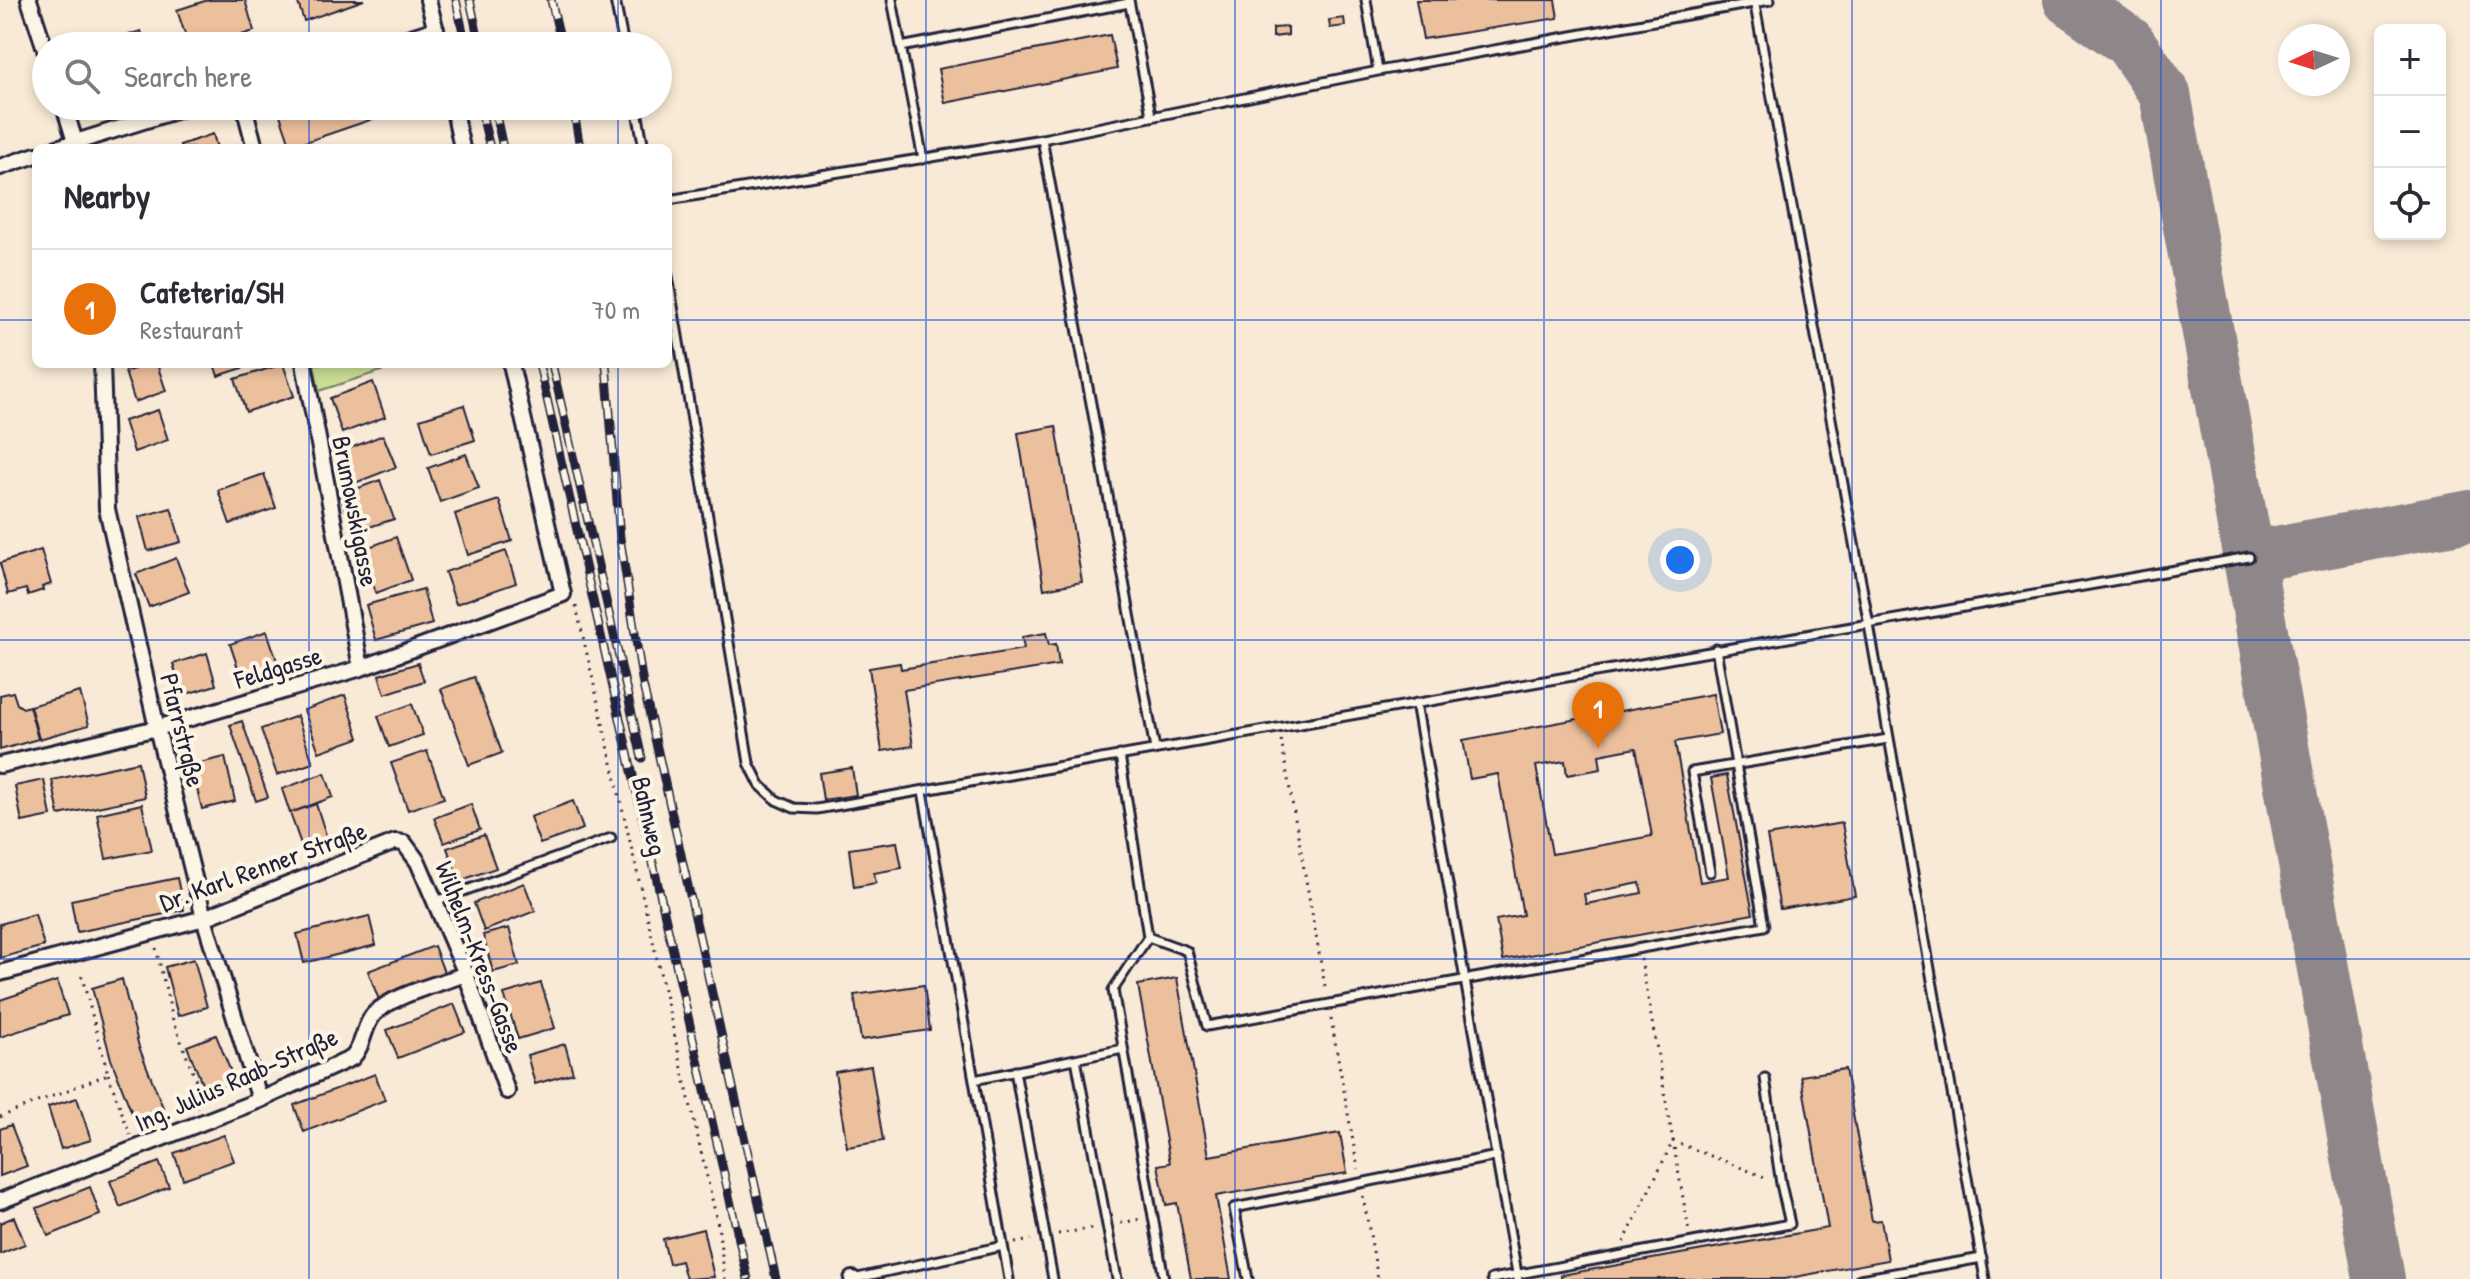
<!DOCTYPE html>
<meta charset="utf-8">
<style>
:root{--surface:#fff;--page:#f7f7f7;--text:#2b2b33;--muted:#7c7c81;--line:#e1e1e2;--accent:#db2777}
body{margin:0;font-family:"Patrick Hand",sans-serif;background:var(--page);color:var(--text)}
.controls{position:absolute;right:24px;top:24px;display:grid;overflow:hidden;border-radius:12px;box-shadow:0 4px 12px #0003}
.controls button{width:72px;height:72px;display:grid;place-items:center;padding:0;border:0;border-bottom:2px solid var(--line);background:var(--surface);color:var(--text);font:40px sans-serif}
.compass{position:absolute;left:2278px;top:24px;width:72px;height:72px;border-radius:50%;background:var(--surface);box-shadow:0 4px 12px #0003;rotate:266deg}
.you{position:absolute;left:1680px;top:560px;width:28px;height:28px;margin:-20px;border:6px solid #fff;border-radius:50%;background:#1a73e8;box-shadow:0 0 0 12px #1a73e833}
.badge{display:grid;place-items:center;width:52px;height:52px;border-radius:50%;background:var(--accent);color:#fff;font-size:26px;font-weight:700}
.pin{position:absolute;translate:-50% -66px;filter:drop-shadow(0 2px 4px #0008)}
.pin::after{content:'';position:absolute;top:42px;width:28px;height:24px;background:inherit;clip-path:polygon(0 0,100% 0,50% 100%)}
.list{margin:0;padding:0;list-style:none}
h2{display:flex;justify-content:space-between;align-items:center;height:104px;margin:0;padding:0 32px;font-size:34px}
h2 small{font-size:26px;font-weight:400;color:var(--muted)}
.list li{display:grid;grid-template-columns:52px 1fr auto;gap:24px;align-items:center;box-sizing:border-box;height:120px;padding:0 32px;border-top:2px solid var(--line)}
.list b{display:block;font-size:30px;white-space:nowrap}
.list p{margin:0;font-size:26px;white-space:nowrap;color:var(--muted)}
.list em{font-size:26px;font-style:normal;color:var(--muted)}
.icon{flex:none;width:44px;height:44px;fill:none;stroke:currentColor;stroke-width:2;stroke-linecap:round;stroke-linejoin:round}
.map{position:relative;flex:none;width:2470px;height:1279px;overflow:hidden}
.search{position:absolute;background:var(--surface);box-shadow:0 4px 12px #0003;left:32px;top:32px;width:640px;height:88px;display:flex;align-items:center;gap:20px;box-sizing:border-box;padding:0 28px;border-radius:44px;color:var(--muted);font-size:30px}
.panel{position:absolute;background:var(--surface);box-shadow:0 4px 12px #0003;left:32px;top:144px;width:640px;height:224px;border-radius:12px}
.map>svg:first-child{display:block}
.green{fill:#cadf94;stroke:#768068;stroke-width:2}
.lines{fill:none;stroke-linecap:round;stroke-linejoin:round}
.taxiway{stroke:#8e8689;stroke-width:52}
.building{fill:#edc09d;stroke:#22223b;stroke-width:2;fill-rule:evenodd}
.service-casing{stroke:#22223b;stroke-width:13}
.minor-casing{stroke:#22223b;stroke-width:20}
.path{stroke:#22223b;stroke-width:3;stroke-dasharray:2 6;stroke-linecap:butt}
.service{stroke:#fcf5e5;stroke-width:7}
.minor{stroke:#fcf5e5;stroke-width:14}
.rail-casing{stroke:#22223b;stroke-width:9}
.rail{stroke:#fcf5e5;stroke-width:6;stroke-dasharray:18;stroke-linecap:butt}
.grid{fill:none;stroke:#1d4ed8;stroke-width:2;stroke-opacity:0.55}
.labels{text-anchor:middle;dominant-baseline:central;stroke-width:8;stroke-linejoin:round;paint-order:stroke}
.street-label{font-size:26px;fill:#22223b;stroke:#fcf5e5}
</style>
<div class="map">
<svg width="2470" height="1279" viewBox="0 0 2470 1279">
<rect width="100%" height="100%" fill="#f9ead7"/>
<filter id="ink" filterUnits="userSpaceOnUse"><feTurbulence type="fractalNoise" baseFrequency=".0125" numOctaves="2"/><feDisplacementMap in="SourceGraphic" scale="16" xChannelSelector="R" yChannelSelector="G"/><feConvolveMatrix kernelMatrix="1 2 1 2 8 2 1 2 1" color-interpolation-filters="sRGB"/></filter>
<g filter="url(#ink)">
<path class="green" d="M 314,364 L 403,364 L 319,391 Z"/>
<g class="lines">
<path class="taxiway" d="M 2069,0 L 2129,42 L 2165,94 L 2379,1279
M 2249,557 L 2470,516"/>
</g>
<path class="building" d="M 208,0 L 245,0 L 254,31 L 207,46 L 189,46 L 177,10 Z
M 297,0 L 364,0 L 304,21 Z
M 1416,0 L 1555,0 L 1558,18 L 1423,39 Z
M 1344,18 L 1345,26 L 1330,28 L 1329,20 Z
M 1288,27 L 1288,35 L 1273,37 L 1273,28 Z
M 141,31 L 146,46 L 90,46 Z
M 1110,35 L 1117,69 L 945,103 L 938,69 Z
M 297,106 L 411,106 L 291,147 L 279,112 Z
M 213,134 L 217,148 L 181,148 L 180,145 Z
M 149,364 L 157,364 L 166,391 L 135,402 L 125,372 Z
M 214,364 L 248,364 L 249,366 L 218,376 Z
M 283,364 L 294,396 L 246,412 L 235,379 Z
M 373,382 L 385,417 L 342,433 L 330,398 Z
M 464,405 L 475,440 L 431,454 L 420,419 Z
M 158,410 L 168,440 L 134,452 L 124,421 Z
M 1056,426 L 1082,582 L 1044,589 L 1018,433 Z
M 383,435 L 396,467 L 355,483 L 343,451 Z
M 466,454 L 479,488 L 440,502 L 428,468 Z
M 264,474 L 276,508 L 230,524 L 218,490 Z
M 380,480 L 394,519 L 363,529 L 355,507 L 345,510 L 340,495 Z
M 499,500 L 512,541 L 468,555 L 455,514 Z
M 171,508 L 181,542 L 148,551 L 139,517 Z
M 396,537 L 411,580 L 376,593 L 361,550 Z
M 41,550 L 51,584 L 42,587 L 43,590 L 28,595 L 26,589 L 8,594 L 0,563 Z
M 506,551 L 516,583 L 456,604 L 445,572 Z
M 176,558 L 189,592 L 149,607 L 136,574 Z
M 423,589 L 432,624 L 376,640 L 366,605 Z
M 267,631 L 280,670 L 243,683 L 230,644 Z
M 1046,633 L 1049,645 L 1056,644 L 1059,665 L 904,690 L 913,746 L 882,751 L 869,668 L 900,663 L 901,669 L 1024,649 L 1022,637 Z
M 207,653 L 216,685 L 183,695 L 173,664 Z
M 418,663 L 424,681 L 385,694 L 379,675 Z
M 474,677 L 502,753 L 469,765 L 441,689 Z
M 13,692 L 17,704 L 23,708 L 29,706 L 38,739 L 0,750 L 0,695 Z
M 80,692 L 89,725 L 39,739 L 30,706 Z
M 1713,694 L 1720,734 L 1675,742 L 1700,882 L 1729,877 L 1711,778 L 1727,775 L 1753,914 L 1503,960 L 1496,920 L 1523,915 L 1498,774 L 1470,779 L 1463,740 ZM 1636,748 L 1652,836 L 1552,854 L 1536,766 L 1565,761 L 1567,775 L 1601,769 L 1599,755 ZM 1640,883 L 1642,893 L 1586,904 L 1584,894 Z
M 345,695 L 359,738 L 319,752 L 304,710 Z
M 412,704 L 423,735 L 389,747 L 378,716 Z
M 297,716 L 313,763 L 277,775 L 261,729 Z
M 242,721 L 268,797 L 256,801 L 230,725 Z
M 427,751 L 444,798 L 408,810 L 391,763 Z
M 225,757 L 235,801 L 202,809 L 191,765 Z
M 138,762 L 145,797 L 59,815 L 52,780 Z
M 852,768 L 856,795 L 823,800 L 819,773 Z
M 325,773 L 333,797 L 290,813 L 282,789 Z
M 44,780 L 51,816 L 22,822 L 15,786 Z
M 573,801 L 583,829 L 540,844 L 530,817 Z
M 142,804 L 152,850 L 106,859 L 97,814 Z
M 316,804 L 327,838 L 302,847 L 290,813 Z
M 471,804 L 480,830 L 444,843 L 434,818 Z
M 1842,823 L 1855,896 L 1780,909 L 1767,836 Z
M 484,835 L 496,868 L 459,881 L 447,848 Z
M 897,842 L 902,868 L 874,873 L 876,883 L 854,887 L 849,849 Z
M 177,878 L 184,910 L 77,932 L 71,900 Z
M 524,883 L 535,911 L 484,931 L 474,903 Z
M 35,914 L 44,946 L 0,958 L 0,924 Z
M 369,916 L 376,945 L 304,963 L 297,934 Z
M 509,928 L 519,965 L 493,972 L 483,935 Z
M 434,946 L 445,975 L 379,1000 L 368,971 Z
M 194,959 L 207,1007 L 178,1016 L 165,967 Z
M 1177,978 L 1209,1156 L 1340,1133 L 1347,1173 L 1216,1196 L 1231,1279 L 1191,1279 L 1177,1203 L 1166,1205 L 1158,1165 L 1170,1163 L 1138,985 Z
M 122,979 L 139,1047 L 164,1110 L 135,1121 L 111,1059 L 92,988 Z
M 57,981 L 68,1015 L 0,1037 L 0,1000 Z
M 541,983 L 555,1028 L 518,1039 L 504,994 Z
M 924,985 L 930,1030 L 861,1040 L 854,995 Z
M 454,1004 L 465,1032 L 398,1058 L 387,1030 Z
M 216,1035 L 235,1082 L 206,1093 L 187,1046 Z
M 565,1044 L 573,1073 L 535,1084 L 527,1055 Z
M 871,1066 L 883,1141 L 847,1147 L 835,1072 Z
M 1845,1069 L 1872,1221 L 1881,1220 L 1888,1260 L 1784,1279 L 1561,1279 L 1561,1275 L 1828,1228 L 1801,1076 Z
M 375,1074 L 385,1100 L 304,1132 L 294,1105 Z
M 77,1098 L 91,1140 L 61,1149 L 48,1107 Z
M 11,1125 L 27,1166 L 0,1176 L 0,1129 Z
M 224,1135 L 234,1161 L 183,1179 L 174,1153 Z
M 159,1162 L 169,1187 L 120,1207 L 110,1181 Z
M 90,1187 L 100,1215 L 48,1236 L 37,1208 Z
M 14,1217 L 25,1244 L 0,1254 L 0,1223 Z
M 703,1229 L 714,1277 L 686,1279 L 681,1261 L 669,1264 L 663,1239 Z"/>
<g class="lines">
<defs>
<path id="service" d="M 615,0 L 624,46
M 892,0 L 923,159
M 1129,0 L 1151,115
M 1366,0 L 1378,71
M 1754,0 L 1869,625 L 1985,1279
M 901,47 L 1129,3
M 636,106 L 644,148
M 1042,139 L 1155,749
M 668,200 L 1042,139 L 1378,71 L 1770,0
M 668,276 L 749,763 L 760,785 L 776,800 L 794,808 L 817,809 L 2249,557
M 1416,703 L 1518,1279
M 1120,755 L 1148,937 L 1187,951 L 1207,1026 C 1393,994 1578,958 1764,926 L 1716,649
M 923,791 L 1009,1279
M 1710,872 L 1692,772 L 1888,739
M 436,901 L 611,838
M 1148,937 L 1113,990 L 1164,1279
M 1076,1059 L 1117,1279
M 1015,1071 L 1053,1279
M 974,1080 L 1123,1049
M 853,1279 L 1003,1246
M 1248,1279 L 1234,1208 L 1497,1156
M 1492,1279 L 1790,1224 L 1781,1184 L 1765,1078
M 1860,1279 L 1982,1258"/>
<path id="minor" d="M 29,0 L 46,52
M 428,0 L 440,46
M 383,46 L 436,29
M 64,106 L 77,148
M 244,106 L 255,148
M 453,106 L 462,148
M 57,148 L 191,106
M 0,167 L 36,155
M 102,364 L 107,509 L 157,728 L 204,918 L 260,1100
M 304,364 L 361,668
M 0,765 L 157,728 L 361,668 L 563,594 L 511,364
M 0,973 L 204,918 L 395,842 L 404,843 L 418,862 L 466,974 L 507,1091
M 0,1201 L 260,1100 L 352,1058 C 364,1046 363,1026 374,1014 C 392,995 442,983 466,974
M 852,1279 L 853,1279"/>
</defs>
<use href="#service" class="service-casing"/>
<use href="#minor" class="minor-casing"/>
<path class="path" d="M 576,606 L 718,1225 L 725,1279
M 1281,740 L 1326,992
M 156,948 L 173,1020 L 203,1099 L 197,1107
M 1641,959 L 1689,1232
M 1331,1019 L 1358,1169
M 108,1074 L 130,1135
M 0,1117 L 108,1074 L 80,970
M 1363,1196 L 1378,1279
M 1121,1223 L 1141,1219
M 1058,1234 L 1094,1228
M 1624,1242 L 1673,1141 L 1767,1178
M 1015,1243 L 1031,1240"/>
<use href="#service" class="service"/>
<use href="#minor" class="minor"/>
<defs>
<path id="rail" d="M 456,0 L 466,46
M 470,0 L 480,46
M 551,0 L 562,46
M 480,106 L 490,148
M 494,106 L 503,148
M 573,106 L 580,148
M 539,364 L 748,1279
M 552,364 L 642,758
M 606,364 L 620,538 L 643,685 L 776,1279"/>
</defs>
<use href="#rail" class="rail-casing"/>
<use href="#rail" class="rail"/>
</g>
</g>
<path class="grid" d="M 309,0 L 309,46M 618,0 L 618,46M 926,0 L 926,1279M 1235,0 L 1235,1279M 1544,0 L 1544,1279M 1852,0 L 1852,1279M 2161,0 L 2161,1279M 309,106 L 309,148M 618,106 L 618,148M 0,320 L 36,320M 668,320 L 2470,320M 309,364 L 309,1279M 618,364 L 618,1279M 0,640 L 2470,640M 0,959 L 2470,959"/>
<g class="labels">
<g class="street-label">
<text transform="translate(356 511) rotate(79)">Brumowskigasse</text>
<text transform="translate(278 667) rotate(-17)">Feldgasse</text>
<text transform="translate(183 730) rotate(76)">Pfarrstraße</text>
<text transform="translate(650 816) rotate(77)">Bahnweg</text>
<text transform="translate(263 866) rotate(-20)">Dr. Karl Renner Straße</text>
<text transform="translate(480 957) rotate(69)">Wilhelm-Kress-Gasse</text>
<text transform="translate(236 1079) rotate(-24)">Ing. Julius Raab-Straße</text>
</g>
</g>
</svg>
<div class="controls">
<button>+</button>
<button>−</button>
<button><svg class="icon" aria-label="locate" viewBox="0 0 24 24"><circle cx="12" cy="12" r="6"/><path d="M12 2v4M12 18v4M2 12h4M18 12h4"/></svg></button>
</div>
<svg class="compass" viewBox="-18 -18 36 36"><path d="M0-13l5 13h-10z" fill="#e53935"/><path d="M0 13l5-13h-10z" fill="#7c7c81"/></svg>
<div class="you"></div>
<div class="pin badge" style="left:1598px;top:748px;background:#e8710a">1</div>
<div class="search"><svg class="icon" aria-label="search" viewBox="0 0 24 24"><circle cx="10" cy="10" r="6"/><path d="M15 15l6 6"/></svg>Search here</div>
<section class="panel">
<h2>Nearby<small></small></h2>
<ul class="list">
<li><span class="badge" style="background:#e8710a">1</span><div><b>Cafeteria/SH</b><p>Restaurant</p></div><em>70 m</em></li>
</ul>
</section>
</div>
